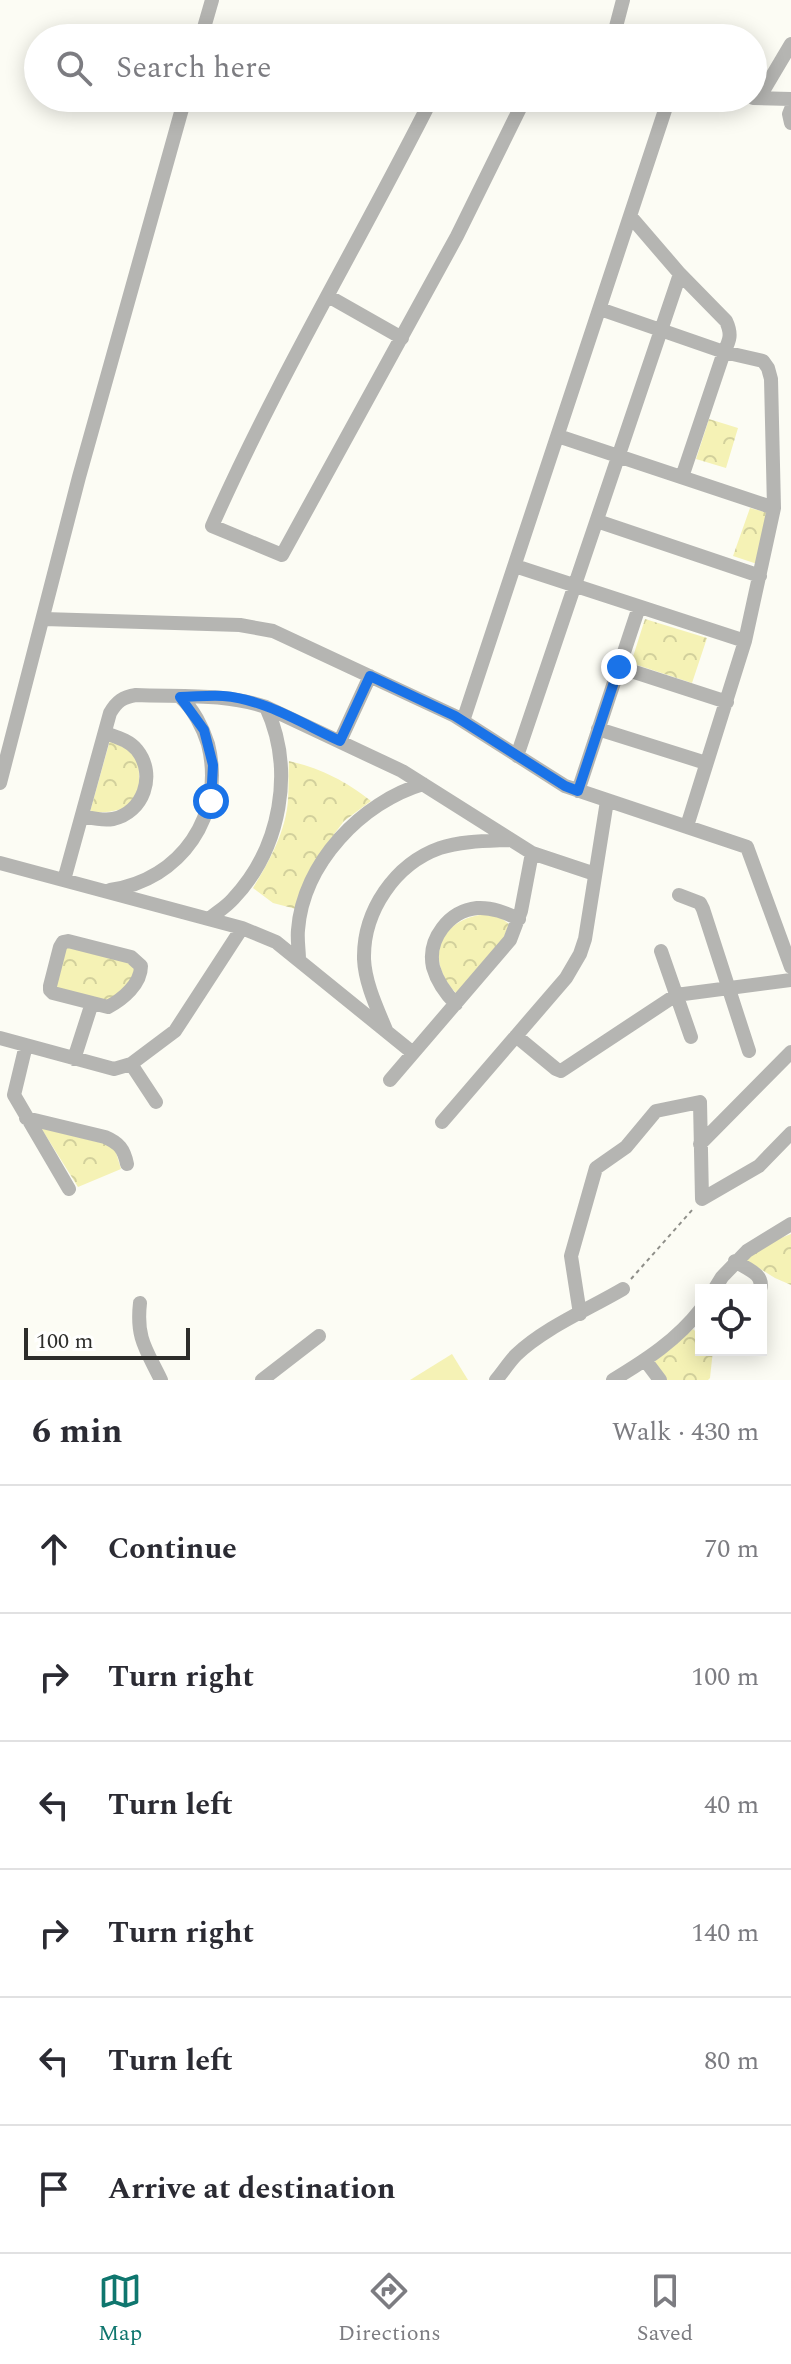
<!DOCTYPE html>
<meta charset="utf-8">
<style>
:root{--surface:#fff;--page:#f7f7f7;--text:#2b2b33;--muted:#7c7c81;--line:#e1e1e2;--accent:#0f766e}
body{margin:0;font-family:Spectral,serif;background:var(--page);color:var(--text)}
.controls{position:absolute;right:24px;bottom:24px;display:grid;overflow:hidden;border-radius:0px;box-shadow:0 4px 20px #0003}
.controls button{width:72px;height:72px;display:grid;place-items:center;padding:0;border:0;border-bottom:2px solid var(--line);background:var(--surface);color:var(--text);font:40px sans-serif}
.scale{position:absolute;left:24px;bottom:20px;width:166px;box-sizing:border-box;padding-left:8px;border:4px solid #2d2d2a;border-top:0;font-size:22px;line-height:28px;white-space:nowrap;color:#2d2d2a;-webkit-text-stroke:6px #fffffe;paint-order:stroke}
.stop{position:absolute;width:24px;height:24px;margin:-18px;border:6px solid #1a73e8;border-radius:50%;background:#fff}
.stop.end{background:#1a73e8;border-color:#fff;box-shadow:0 2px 8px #0008}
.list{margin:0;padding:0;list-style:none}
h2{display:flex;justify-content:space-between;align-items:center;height:104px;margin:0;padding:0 32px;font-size:34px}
h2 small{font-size:26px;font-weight:400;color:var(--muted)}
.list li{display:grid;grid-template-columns:52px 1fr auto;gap:24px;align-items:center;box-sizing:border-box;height:128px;padding:0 32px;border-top:2px solid var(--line)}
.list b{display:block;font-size:30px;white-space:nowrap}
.list em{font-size:26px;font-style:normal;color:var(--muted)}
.icon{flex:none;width:44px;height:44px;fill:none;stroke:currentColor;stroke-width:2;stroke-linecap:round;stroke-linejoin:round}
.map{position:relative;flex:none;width:791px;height:1380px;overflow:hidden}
.search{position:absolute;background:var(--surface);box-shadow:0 4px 20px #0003;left:24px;right:24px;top:24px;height:88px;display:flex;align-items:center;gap:20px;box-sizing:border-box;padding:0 28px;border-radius:44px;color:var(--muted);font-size:30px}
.sheet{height:872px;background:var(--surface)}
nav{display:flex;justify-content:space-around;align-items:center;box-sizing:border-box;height:112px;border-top:2px solid var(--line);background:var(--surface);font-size:22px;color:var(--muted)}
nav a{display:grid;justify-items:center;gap:4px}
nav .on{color:var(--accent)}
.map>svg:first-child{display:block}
.grass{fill:#f5f2b5}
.park{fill:url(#park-crowns)}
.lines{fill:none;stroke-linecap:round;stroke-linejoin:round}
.path{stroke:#8f8f89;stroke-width:2;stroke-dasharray:4 4;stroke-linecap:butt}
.minor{stroke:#b5b5b2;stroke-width:14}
.route{stroke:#1a73e8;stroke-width:10}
</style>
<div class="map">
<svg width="791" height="1380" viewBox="0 0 791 1380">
<defs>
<pattern id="park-crowns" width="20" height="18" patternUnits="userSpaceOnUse" patternTransform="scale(2)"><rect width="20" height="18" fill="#f5f2b5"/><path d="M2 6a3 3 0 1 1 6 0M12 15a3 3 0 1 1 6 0" fill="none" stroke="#d2d09c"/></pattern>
</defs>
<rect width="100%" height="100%" fill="#fcfcf4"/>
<path class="grass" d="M 452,1354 L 468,1380 L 410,1380 Z"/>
<path class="park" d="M 709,419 L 738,428 L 726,468 L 696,459 Z
M 750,508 L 776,515 L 766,567 L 733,556 Z
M 645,619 L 707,638 L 692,683 L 631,663 Z
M 110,740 C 117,744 127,748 133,753 C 139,760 139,769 139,778 C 141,810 115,813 90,812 Z
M 289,761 C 322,769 344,780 371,801 L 344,821 L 323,849 L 296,909 L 273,903 L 253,888 C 269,862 286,831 288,800 C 289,787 288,774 289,761 Z
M 488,914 L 501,918 L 509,924 L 502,942 L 456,993 C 423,959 440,917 488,914 Z
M 65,945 L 134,963 L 137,973 L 120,994 L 107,1002 L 54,988 Z
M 41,1128 L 106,1144 L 115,1149 L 121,1169 L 78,1187 Z
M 791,1234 L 791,1285 L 775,1278 L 746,1260 L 760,1246 Z
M 693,1329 L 701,1337 L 701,1350 L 713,1350 L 710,1378 L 708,1380 L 667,1380 L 654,1362 Z"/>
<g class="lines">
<path class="path" d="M 631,1279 L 693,1209"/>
<path class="minor" d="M 201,38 L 212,0
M 613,38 L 623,0
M 432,98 C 360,241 277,379 212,526 L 282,555 L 457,236 L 525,98
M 753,98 L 791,99
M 759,98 L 791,44
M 791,109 L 789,114 L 791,123
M 631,217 L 680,274 L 726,321 C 732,334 730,340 724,352 L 682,477
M 328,296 L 402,338
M 600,309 L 724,352 L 763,361 L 768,368 L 771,379 L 774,508 L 745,641 L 687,826
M 558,436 L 774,508
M 597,521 L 760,576
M 515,566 L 745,641
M 44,619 L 240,625 L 273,631 L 455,716 L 565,786 L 747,847 L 791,967
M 619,667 L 727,702
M 463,721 L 669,98
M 598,729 L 706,763
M 340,741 L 370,676
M 517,756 L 680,274
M 0,783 L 79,477 L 185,98
M 578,791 L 639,607
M 82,816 C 92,818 102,821 113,819 C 143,813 157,775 137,750 C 129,740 116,737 105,733
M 0,863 L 242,928 L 276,942 L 413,1053
M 64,880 L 110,713 C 117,701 123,697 136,695 C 180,697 224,693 266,707 L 402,771 L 532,853 L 595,874
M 110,890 C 181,880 226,815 208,744 C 203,728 193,708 180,697
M 679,895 L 700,903 L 703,909 L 749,1051
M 209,919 C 217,912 226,907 233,899 C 281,848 295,770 266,707
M 68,941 L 131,957 L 141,966 C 141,984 123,999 108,1007 L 53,993 L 50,990 L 50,986 L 60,947 L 63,942 Z
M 661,951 L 691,1037
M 299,960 C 299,950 297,940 298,930 C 303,863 362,802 423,784
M 456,1004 C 446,994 437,981 433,967 C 427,939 449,911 477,908 C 492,907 506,913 519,919
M 386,1030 C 377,1008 365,983 364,959 C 363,911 395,864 440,848 C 461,841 487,841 509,840
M 516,1036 L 556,1069 L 561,1071 L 676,995 L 791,980
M 0,1038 L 114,1069 L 131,1064 L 175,1031 L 242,928
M 26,1045 L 14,1095 L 69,1189
M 74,1059 L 92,1003
M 131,1064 L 156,1102
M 390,1080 L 510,940 L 521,911 L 532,853
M 26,1118 L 105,1137 C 119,1143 124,1149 127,1164
M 442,1122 L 566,978 L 580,954 L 585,939 L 607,801
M 700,1144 L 791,1052
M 735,1261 C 747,1269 765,1274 760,1290
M 714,1290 L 722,1277 L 747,1251 L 791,1224
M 140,1303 C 136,1338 146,1349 161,1380
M 580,1314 L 571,1256 L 596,1168 L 626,1147 L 656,1111 L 700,1102 L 702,1199 L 759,1166 L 791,1133
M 645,1360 L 660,1380
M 262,1380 L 319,1336
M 496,1380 C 503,1372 509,1362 516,1355 C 544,1328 589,1309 623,1289
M 613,1380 C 646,1360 677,1340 701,1309"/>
</g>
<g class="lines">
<path class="route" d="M 211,801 L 213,765 L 204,730 L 180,697 C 194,697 209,695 223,696 C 264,699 303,724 340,741 L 370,676 L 455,716 L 565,786 L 578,791 L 619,667"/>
</g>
</svg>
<div class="controls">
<button><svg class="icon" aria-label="locate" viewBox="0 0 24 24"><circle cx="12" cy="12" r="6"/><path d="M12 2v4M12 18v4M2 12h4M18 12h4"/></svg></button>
</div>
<div class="scale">100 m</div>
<div class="stop" style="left:211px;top:801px"></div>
<div class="stop end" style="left:619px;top:667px"></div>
<div class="search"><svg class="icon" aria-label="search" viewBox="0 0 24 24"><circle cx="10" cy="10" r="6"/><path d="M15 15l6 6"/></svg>Search here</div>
</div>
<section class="sheet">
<h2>6 min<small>Walk · 430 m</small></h2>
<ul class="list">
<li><svg class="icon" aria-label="ahead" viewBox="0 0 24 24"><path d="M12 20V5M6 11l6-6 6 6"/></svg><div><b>Continue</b></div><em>70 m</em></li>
<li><svg class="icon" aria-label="right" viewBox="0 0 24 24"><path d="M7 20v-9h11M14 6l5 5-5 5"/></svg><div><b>Turn right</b></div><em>100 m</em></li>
<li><svg class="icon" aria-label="left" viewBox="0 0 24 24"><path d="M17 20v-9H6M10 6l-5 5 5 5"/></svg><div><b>Turn left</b></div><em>40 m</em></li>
<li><svg class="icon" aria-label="right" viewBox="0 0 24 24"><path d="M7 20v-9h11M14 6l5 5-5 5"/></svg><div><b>Turn right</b></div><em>140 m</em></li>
<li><svg class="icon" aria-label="left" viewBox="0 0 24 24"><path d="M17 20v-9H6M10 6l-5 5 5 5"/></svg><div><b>Turn left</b></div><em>80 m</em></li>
<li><svg class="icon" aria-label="arrive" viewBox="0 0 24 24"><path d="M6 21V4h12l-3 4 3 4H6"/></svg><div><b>Arrive at destination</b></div></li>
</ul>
</section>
<nav>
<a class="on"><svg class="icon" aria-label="map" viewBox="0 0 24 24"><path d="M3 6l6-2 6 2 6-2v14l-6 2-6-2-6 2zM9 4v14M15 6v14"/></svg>Map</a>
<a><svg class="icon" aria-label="directions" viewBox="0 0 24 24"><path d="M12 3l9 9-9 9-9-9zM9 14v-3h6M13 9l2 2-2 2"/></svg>Directions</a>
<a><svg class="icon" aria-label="saved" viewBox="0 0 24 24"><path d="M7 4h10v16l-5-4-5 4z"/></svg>Saved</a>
</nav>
